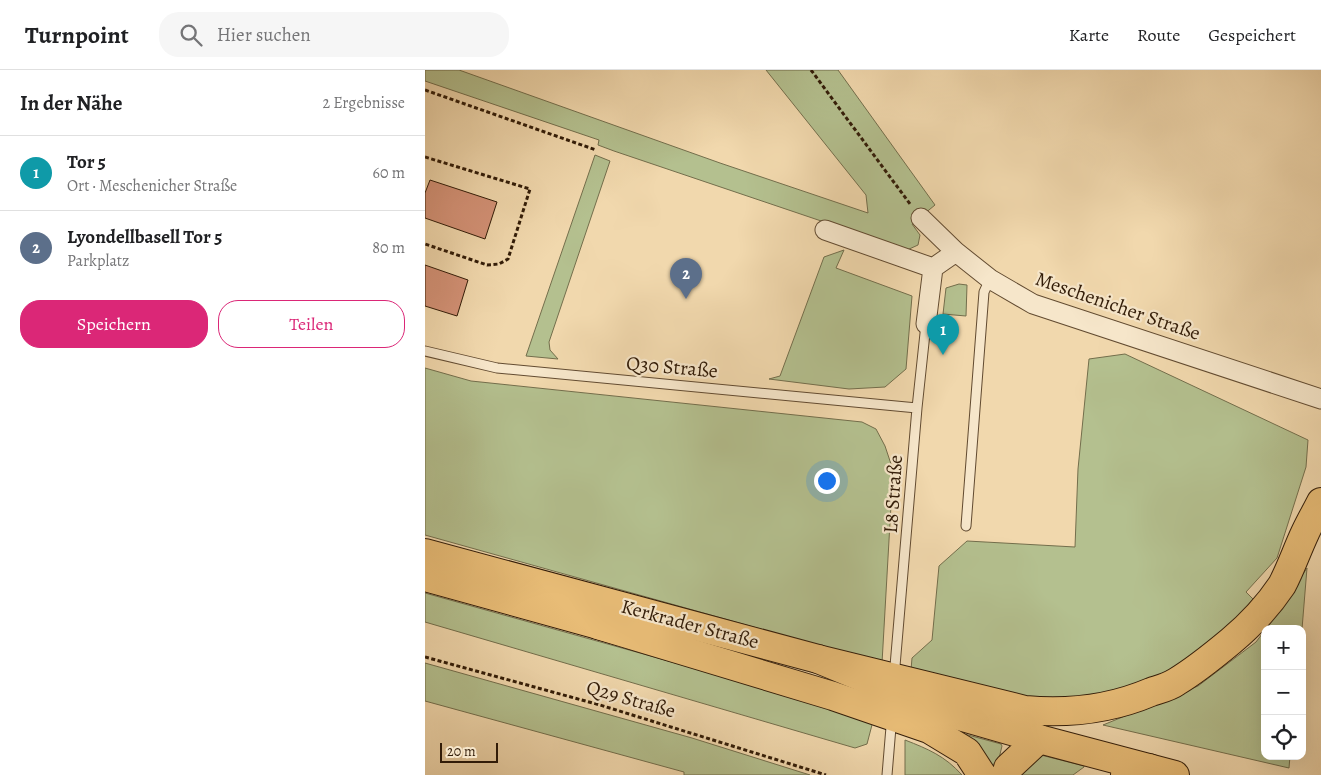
<!DOCTYPE html>
<html lang="de">
<meta charset="utf-8">
<style>
:root{--surface:#fff;--page:#f6f6f6;--text:#202124;--muted:#757577;--line:#e0e0e0;--accent:#db2777}
body{margin:0;font-family:Alegreya,serif;background:var(--page);color:var(--text)}
.controls{position:absolute;right:15px;bottom:15px;display:grid;overflow:hidden;border-radius:10px;box-shadow:0 5px 20px #0002}
.controls button{width:45px;height:45px;display:grid;place-items:center;padding:0;border:0;border-bottom:1px solid var(--line);background:var(--surface);color:var(--text);font:25px sans-serif}
.scale{position:absolute;left:15px;bottom:12px;width:58px;box-sizing:border-box;padding-left:5px;border:2px solid #321c08;border-top:0;font-size:14px;line-height:18px;white-space:nowrap;color:#321c08;-webkit-text-stroke:4px #f6e6ca;paint-order:stroke}
.you{position:absolute;left:401px;top:410px;width:18px;height:18px;margin:-12px;border:4px solid #fff;border-radius:50%;background:#1a73e8;box-shadow:0 0 0 8px #1a73e833}
.badge{display:grid;place-items:center;width:32px;height:32px;border-radius:50%;background:var(--accent);color:#fff;font-size:16px;font-weight:700}
.pin{position:absolute;translate:-50% -41px;filter:drop-shadow(0 1px 2px #0008)}
.pin::after{content:'';position:absolute;top:26px;width:18px;height:15px;background:inherit;clip-path:polygon(0 0,100% 0,50% 100%)}
.list{margin:0;padding:0;list-style:none}
h2{display:flex;justify-content:space-between;align-items:center;height:65px;margin:0;padding:0 20px;font-size:21px}
h2 small{font-size:16px;font-weight:400;color:var(--muted)}
.list li{display:grid;grid-template-columns:32px 1fr auto;gap:15px;align-items:center;box-sizing:border-box;height:75px;padding:0 20px;border-top:1px solid var(--line)}
.list b{display:block;font-size:19px;white-space:nowrap}
.list p{margin:0;font-size:16px;white-space:nowrap;color:var(--muted)}
.list em{font-size:16px;font-style:normal;color:var(--muted)}
.actions{display:flex;gap:10px;padding:15px 20px}
.actions a{flex:1;padding:11px 0;border:1px solid var(--accent);border-radius:20px;text-align:center;font-size:18px;color:var(--accent)}
.actions .main{background:var(--accent);color:#fff}
.icon{flex:none;width:28px;height:28px;fill:none;stroke:currentColor;stroke-width:2;stroke-linecap:round;stroke-linejoin:round}
.map{position:relative;flex:none;width:896px;height:705px;overflow:hidden}
header{display:flex;align-items:center;gap:30px;box-sizing:border-box;height:70px;padding:0 25px;background:var(--surface);border-bottom:1px solid var(--line)}
header strong{font-size:24px}
nav{display:flex;gap:28px;margin-inline-start:auto;font-size:18px}
.search{width:350px;height:45px;background:var(--page);display:flex;align-items:center;gap:12px;box-sizing:border-box;padding:0 18px;border-radius:20px;color:var(--muted);font-size:19px}
main{display:flex}
aside{flex:1;background:var(--surface)}
.map>svg:first-child{display:block}
.green{fill:#b4c08f;stroke:#736e4c}
.building{fill:#d49277;stroke:#321c08}
.lines{fill:none;stroke-linecap:round;stroke-linejoin:round}
.service-casing{stroke:#624b31;stroke-width:11}
.minor-casing{stroke:#624b31;stroke-width:21}
.primary-casing{stroke:#321c08;stroke-width:30}
.trunk-casing{stroke:#321c08;stroke-width:30}
.motorway-casing{stroke:#321c08;stroke-width:30}
.path{stroke:#321c08;stroke-width:3;stroke-dasharray:4 2.5;stroke-linecap:butt}
.service{stroke:#f6e6ca;stroke-width:9}
.minor{stroke:#f6e6ca;stroke-width:19}
.primary{stroke:#e8bc76;stroke-width:28}
.trunk{stroke:#e8bc76;stroke-width:28}
.motorway{stroke:#e8bc76;stroke-width:28}
.labels{text-anchor:middle;dominant-baseline:central;stroke-width:4.5;stroke-linejoin:round;paint-order:stroke}
.street-label{font-size:20px;fill:#321c08;stroke:#f6e6ca}
</style>
<header>
<strong>Turnpoint</strong>
<div class="search"><svg class="icon" aria-label="search" viewBox="0 0 24 24"><circle cx="10" cy="10" r="6"/><path d="M15 15l6 6"/></svg>Hier suchen</div>
<nav><a>Karte</a><a>Route</a><a>Gespeichert</a></nav>
</header>
<main>
<aside>
<h2>In der Nähe<small>2 Ergebnisse</small></h2>
<ul class="list">
<li><span class="badge" style="background:#0f9aa8">1</span><div><b>Tor 5</b><p>Ort · Meschenicher Straße</p></div><em>60 m</em></li>
<li><span class="badge" style="background:#5c6f8a">2</span><div><b>Lyondellbasell Tor 5</b><p>Parkplatz</p></div><em>80 m</em></li>
</ul>
<div class="actions"><a class="main">Speichern</a><a>Teilen</a></div>
</aside>
<div class="map">
<svg width="896" height="705" viewBox="0 0 896 705">
<rect width="100%" height="100%" fill="#f1d8ad"/>
<filter id="stains"><feTurbulence type="fractalNoise" baseFrequency=".004" numOctaves="4"/><feColorMatrix values="0 0 0 0 .2 0 0 0 0 .09 0 0 0 0 .02 0 0 0 .5 -.17"/></filter>
<radialGradient id="worn" r=".72"><stop offset=".6" stop-color="#630" stop-opacity="0"/><stop offset="1" stop-color="#630" stop-opacity=".3"/></radialGradient>
<path class="green" d="M 0,0 L 34,0 L 295,93 L 443,143 L 441,125 L 341,0 L 413,0 L 510,135 L 487,154 L 495,165 L 493,175 L 482,180 L 189,81 L 173,75 L 174,70 L 0,11 Z
M 170,85 L 185,91 L 124,272 L 125,280 L 133,289 L 101,286 Z
M 419,180 L 411,198 L 487,226 L 481,299 L 460,317 L 424,319 L 344,309 L 355,306 L 399,187 Z
M 534,214 L 542,215 L 541,246 L 518,244 L 521,218 Z
M 700,284 L 883,370 L 881,397 L 852,488 L 821,522 L 828,529 L 794,569 L 733,607 L 692,622 L 651,629 L 609,629 L 486,600 L 487,588 L 507,570 L 514,496 L 542,471 L 650,477 L 653,399 L 664,289 Z
M 0,298 L 46,311 L 437,352 L 451,359 L 460,376 L 468,400 L 457,593 L 0,465 Z
M 882,498 L 877,559 L 841,559 Z
M 0,523 L 426,642 L 448,651 L 442,674 L 430,678 L 0,552 Z
M 840,560 L 840,686 L 865,686 L 864,698 L 678,655 L 773,616 L 831,572 Z
M 0,593 L 267,668 L 385,705 L 259,705 L 259,702 L 0,631 Z
M 532,662 L 576,674 L 577,676 L 570,705 Z
M 480,670 C 503,679 520,686 537,705 L 480,705 Z
M 612,684 L 659,696 L 659,697 L 648,705 L 590,705 Z"/>
<path class="building" d="M 5,110 L 72,132 L 60,169 L 0,148 L 0,123 Z
M 0,195 L 43,210 L 32,246 L 0,236 Z"/>
<g class="lines">
<defs>
<path id="service" d="M 0,281 L 72,298 L 492,338
M 541,456 L 559,222 L 565,209
M 470,596 L 492,338 L 501,254
M 462,705 L 466,657"/>
<path id="minor" d="M 496,148 L 531,182 L 565,209 L 608,234 L 896,329
M 400,160 L 508,198 L 531,182
M 501,254 L 508,198"/>
<path id="primary" d="M 524,643 L 614,669 L 750,705"/>
<path id="trunk" d="M 0,483 L 393,589 L 524,643
M 0,507 L 195,561"/>
<path id="motorway" d="M 173,555 L 408,626 L 504,659 L 542,682 L 557,705
M 393,589 L 600,640 C 643,644 686,639 726,622 C 735,619 744,617 751,612 C 771,600 788,586 806,571 C 825,555 843,536 857,515 C 866,498 872,480 880,463 C 885,452 891,442 896,432
M 581,705 L 583,698 L 614,669
M 700,705 L 724,698"/>
</defs>
<use href="#service" class="service-casing"/>
<use href="#minor" class="minor-casing"/>
<use href="#primary" class="primary-casing"/>
<use href="#trunk" class="trunk-casing"/>
<use href="#motorway" class="motorway-casing"/>
<path class="path" d="M 386,0 L 485,134
M 0,20 L 171,80
M 0,87 L 105,119 L 83,189 L 74,194 L 62,195 L 0,174
M 0,587 L 175,635 L 401,705"/>
<use href="#service" class="service"/>
<use href="#minor" class="minor"/>
<use href="#primary" class="primary"/>
<use href="#trunk" class="trunk"/>
<use href="#motorway" class="motorway"/>
</g>
<g class="labels">
<g class="street-label">
<text transform="translate(693 236) rotate(19)">Meschenicher Straße</text>
<text transform="translate(247 297) rotate(5)">Q30 Straße</text>
<text transform="translate(468 424) rotate(-86)">L8 Straße</text>
<text transform="translate(265 554) rotate(15)">Kerkrader Straße</text>
<text transform="translate(206 629) rotate(16)">Q29 Straße</text>
</g>
</g>
<rect width="100%" height="100%" filter="url(#stains)"/>
<rect width="100%" height="100%" fill="url(#worn)"/>
</svg>
<div class="controls">
<button>+</button>
<button>−</button>
<button><svg class="icon" aria-label="locate" viewBox="0 0 24 24"><circle cx="12" cy="12" r="6"/><path d="M12 2v4M12 18v4M2 12h4M18 12h4"/></svg></button>
</div>
<div class="scale">20 m</div>
<div class="you"></div>
<div class="pin badge" style="left:518px;top:285px;background:#0f9aa8">1</div>
<div class="pin badge" style="left:261px;top:229px;background:#5c6f8a">2</div>
</div>
</main>
